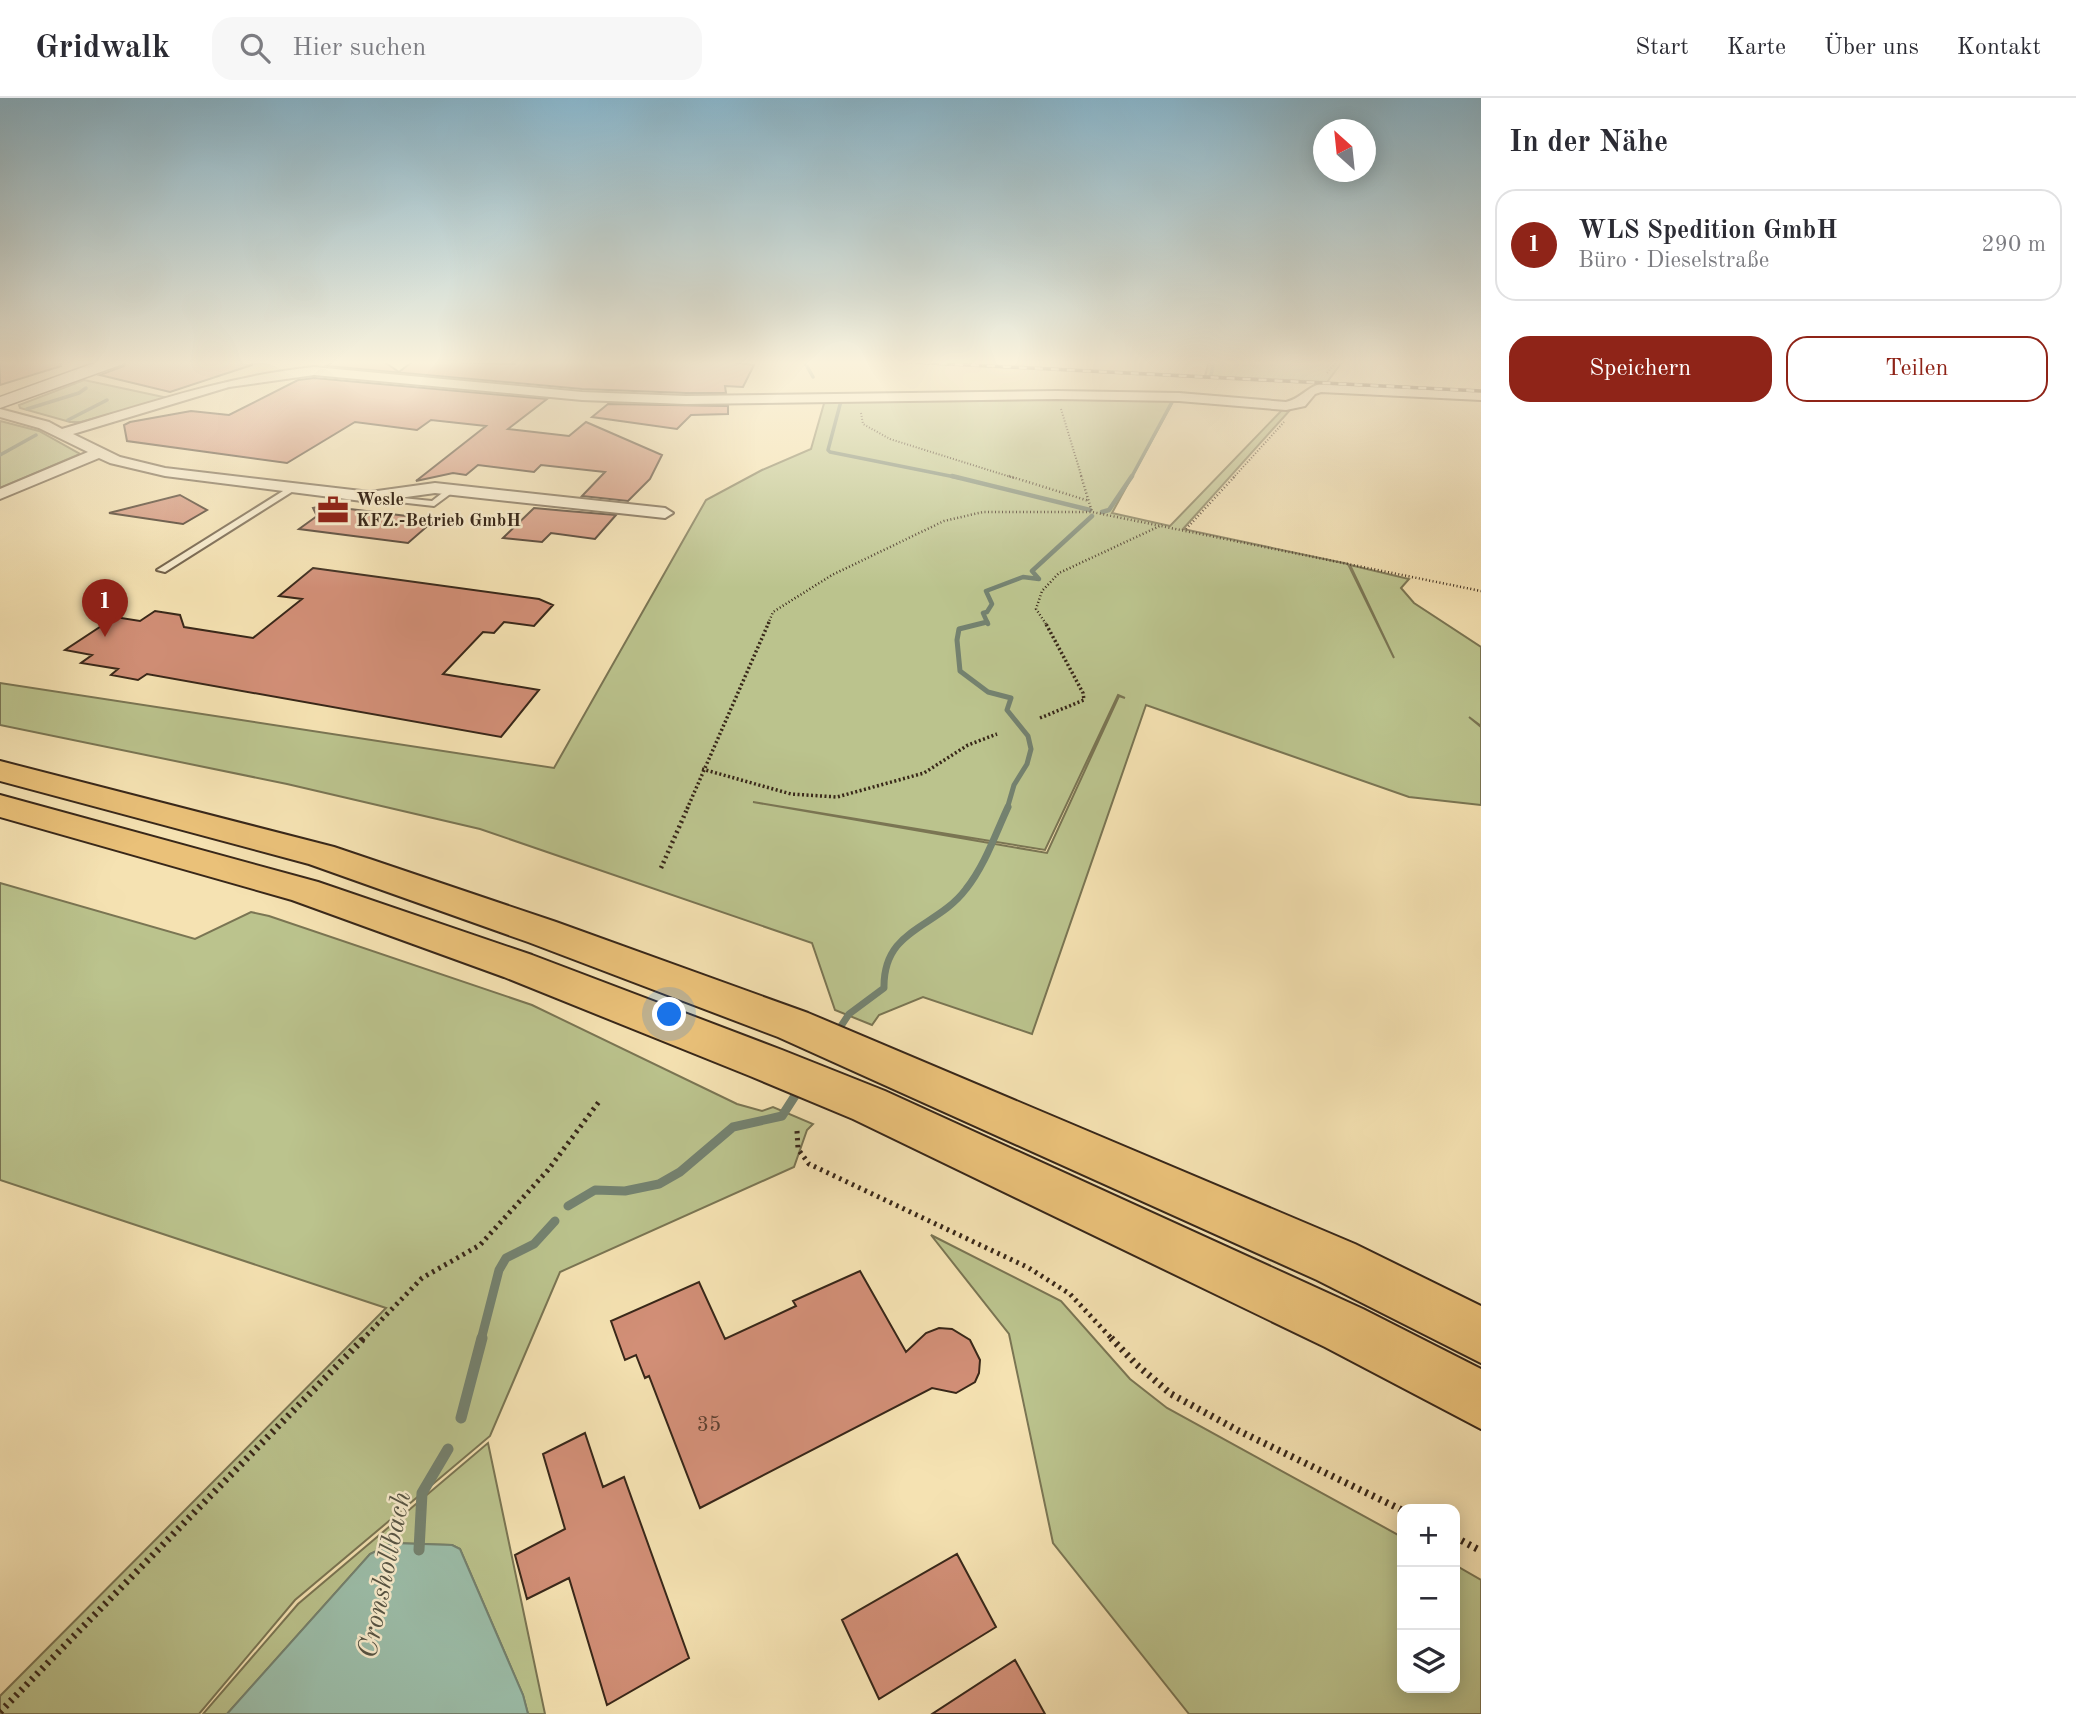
<!DOCTYPE html>
<html lang="de">
<meta charset="utf-8">
<style>
:root{--surface:#fff;--page:#f7f7f7;--text:#2b2b33;--muted:#7c7c81;--line:#e1e1e2;--accent:#8f2418}
body{margin:0;font-family:"Old Standard TT",serif;background:var(--page);color:var(--text)}
.controls{position:absolute;right:21px;bottom:21px;display:grid;overflow:hidden;border-radius:14px;box-shadow:0 4px 18px #0003}
.controls button{width:63px;height:63px;display:grid;place-items:center;padding:0;border:0;border-bottom:2px solid var(--line);background:var(--surface);color:var(--text);font:35px sans-serif}
.compass{position:absolute;left:1313px;top:21px;width:63px;height:63px;border-radius:50%;background:var(--surface);box-shadow:0 4px 18px #0003;rotate:333deg}
.you{position:absolute;left:670px;top:917px;width:24px;height:24px;margin:-18px;border:5px solid #fff;border-radius:50%;background:#1a73e8;box-shadow:0 0 0 10px #1a73e833}
.badge{display:grid;place-items:center;width:46px;height:46px;border-radius:50%;background:var(--accent);color:#fff;font-size:23px;font-weight:700}
.pin{position:absolute;translate:-50% -58px;filter:drop-shadow(0 2px 4px #0008)}
.pin::after{content:'';position:absolute;top:37px;width:24px;height:21px;background:inherit;clip-path:polygon(0 0,100% 0,50% 100%)}
.list{margin:0;padding:0;list-style:none}
h2{display:flex;justify-content:space-between;align-items:center;height:91px;margin:0;padding:0 28px;font-size:30px}
h2 small{font-size:23px;font-weight:400;color:var(--muted)}
.list li{display:grid;grid-template-columns:46px 1fr auto;gap:21px;align-items:center;box-sizing:border-box;height:112px;margin:0 14px 14px;padding:0 14px;border:2px solid var(--line);border-radius:21px}
.list b{display:block;font-size:26px;white-space:nowrap}
.list p{margin:0;font-size:23px;white-space:nowrap;color:var(--muted)}
.list em{font-size:23px;font-style:normal;color:var(--muted)}
.actions{display:flex;gap:14px;padding:21px 28px}
.actions a{flex:1;padding:16px 0;border:2px solid var(--accent);border-radius:21px;text-align:center;font-size:24px;color:var(--accent)}
.actions .main{background:var(--accent);color:#fff}
.icon{flex:none;width:38px;height:38px;fill:none;stroke:currentColor;stroke-width:2;stroke-linecap:round;stroke-linejoin:round}
.map{position:relative;flex:none;width:1481px;height:1616px;overflow:hidden}
header{display:flex;align-items:center;gap:42px;box-sizing:border-box;height:98px;padding:0 35px;background:var(--surface);border-bottom:2px solid var(--line)}
header strong{font-size:33px}
nav{display:flex;gap:38px;margin-inline-start:auto;font-size:24px}
.search{width:490px;height:63px;background:var(--page);display:flex;align-items:center;gap:18px;box-sizing:border-box;padding:0 24px;border-radius:21px;color:var(--muted);font-size:26px}
main{display:flex}
aside{flex:1;background:var(--surface)}
.map>svg:first-child{display:block}
.green{fill:#bbc38d;stroke:#7a7553;stroke-width:2;fill-rule:evenodd}
.water{fill:#9cbeaa;stroke:#748270;stroke-width:2}
.lines{fill:none;stroke-linecap:round;stroke-linejoin:round}
.stream-far5{stroke:#748270;stroke-width:3.5}
.stream-far4{stroke:#748270;stroke-width:4.5}
.stream-far3{stroke:#748270;stroke-width:5}
.stream-far2{stroke:#748270;stroke-width:7}
.stream-far1{stroke:#748270;stroke-width:9}
.stream{stroke:#748270;stroke-width:11}
.building{fill:#d28f77;stroke:#382719;stroke-width:2}
.service-casing{stroke:#67563f;stroke-width:4}
.minor-casing{stroke:#67563f;stroke-width:4}
.secondary-casing{stroke:#382719;stroke-width:3}
.motorway-casing{stroke:#382719;stroke-width:4}
.path-far5{stroke:#382719;stroke-width:2;stroke-dasharray:1 2;stroke-linecap:butt}
.path-far4{stroke:#382719;stroke-width:2.5;stroke-dasharray:1 2.5;stroke-linecap:butt}
.path-far3{stroke:#382719;stroke-width:3.5;stroke-dasharray:2 2.5;stroke-linecap:butt}
.path-far2{stroke:#382719;stroke-width:4.5;stroke-dasharray:2 3.5;stroke-linecap:butt}
.path-far1{stroke:#382719;stroke-width:5;stroke-dasharray:2.5 4.5;stroke-linecap:butt}
.path{stroke:#382719;stroke-width:7;stroke-dasharray:2.5 5;stroke-linecap:butt}
.service{fill:#f8eccd;fill-rule:evenodd}
.minor{fill:#f8eccd;fill-rule:evenodd}
.secondary{fill:#f8eccd;fill-rule:evenodd}
.motorway{fill:#eac179;fill-rule:evenodd}
.rail-casing{stroke:#382719;stroke-width:3.5}
.rail{stroke:#f8eccd;stroke-width:2.5;stroke-dasharray:8;stroke-linecap:butt}
.labels{text-anchor:middle;dominant-baseline:central;stroke-width:5;stroke-linejoin:round;paint-order:stroke}
.far-poi-label{font-size:18px;font-weight:bold;fill:#382719;stroke:#f8eccd;text-anchor:start}
.near-number-label{font-size:21px;fill:#5e4130}
.near-water-label{font-size:28px;font-style:italic;fill:#565444;stroke:#f8eccd}
</style>
<header>
<strong>Gridwalk</strong>
<div class="search"><svg class="icon" aria-label="search" viewBox="0 0 24 24"><circle cx="10" cy="10" r="6"/><path d="M15 15l6 6"/></svg>Hier suchen</div>
<nav><a>Start</a><a>Karte</a><a>Über uns</a><a>Kontakt</a></nav>
</header>
<main>
<div class="map">
<svg width="1481" height="1616" viewBox="0 0 1481 1616">
<rect width="100%" height="100%" fill="#f5e2b2"/>
<filter id="stains"><feTurbulence type="fractalNoise" baseFrequency=".00286" numOctaves="4"/><feColorMatrix values="0 0 0 0 .2 0 0 0 0 .09 0 0 0 0 .02 0 0 0 .5 -.17"/></filter>
<radialGradient id="worn" r=".72"><stop offset=".6" stop-color="#630" stop-opacity="0"/><stop offset="1" stop-color="#630" stop-opacity=".3"/></radialGradient>
<path class="green" d="M 1209,263 L 1343,263 L 1327,284 L 1205,278 Z
M 84,282 L 168,300 L 81,324 L 70,324 L 20,310 L 19,307 Z
M 1013,300 L 1174,302 L 1112,415 L 1170,428 L 1284,310 L 1291,311 L 1183,431 L 1348,466 L 1394,560 L 1350,467 L 1409,481 L 1401,490 L 1414,505 L 1481,549 L 1481,628 L 1469,619 L 1481,629 L 1481,707 L 1409,699 L 1146,607 L 1032,936 L 923,899 L 879,917 L 872,927 L 835,912 L 812,845 L 480,731 L 287,686 L 0,627 L 0,585 L 554,670 L 706,402 L 762,372 L 811,351 L 825,302 ZM 1118,597 L 1125,600 L 1119,598 L 1047,755 L 753,704 L 1045,752 Z
M 0,323 L 39,333 L 80,356 L 0,390 Z
M 0,785 L 195,841 L 251,814 L 269,818 L 532,907 L 737,1006 L 762,1013 L 773,1009 L 813,1026 L 807,1032 L 794,1069 L 560,1174 L 490,1338 L 295,1502 L 199,1616 L 0,1616 L 0,1598 L 386,1210 L 0,1082 Z
M 931,1137 L 1061,1203 L 1130,1281 L 1167,1310 L 1402,1439 L 1402,1590 L 1455,1590 L 1455,1467 L 1481,1482 L 1481,1616 L 1189,1616 L 1053,1445 L 1009,1236 Z
M 488,1345 L 545,1616 L 528,1616 L 523,1597 L 460,1451 L 452,1447 L 393,1445 L 370,1456 L 227,1616 L 203,1616 L 298,1506 Z"/>
<path class="water" d="M 393,1445 L 452,1447 L 460,1451 L 523,1597 L 528,1616 L 227,1616 L 370,1456 Z"/>
<g class="lines">
<path class="stream-far5" d="M 804,263 L 813,279
M 1211,277 L 1214,263
M 841,303 L 828,352 L 830,354 L 960,380
M 27,311 L 79,295 L 86,290
M 68,322 L 107,302
M 0,357 L 36,337
M 1131,380 L 1173,302 L 1178,302"/>
<path class="stream-far4" d="M 952,378 L 1090,412
M 1102,414 L 1109,412 L 1132,378
M 988,526 L 983,515 L 987,514 L 992,506 L 986,493 L 1023,479 L 1039,481 L 1032,473 L 1092,418"/>
<path class="stream-far3" d="M 987,524 L 959,531 L 957,542 L 960,573 L 988,594 L 1011,600 L 1007,612 L 1028,638 L 1031,651 L 1027,666 L 1014,687 L 1007,711"/>
<path class="stream-far2" d="M 835,937 L 849,916 L 884,890 C 883,830 936,831 966,791 C 985,767 995,737 1008,709"/>
<path class="stream-far1" d="M 568,1108 L 595,1092 L 625,1093 L 659,1086 L 680,1074 L 733,1029 L 782,1018 L 800,990
M 481,1242 L 499,1172 L 506,1160 L 534,1146 L 555,1123"/>
<path class="stream" d="M 461,1320 L 482,1240
M 419,1452 L 422,1395 L 448,1351"/>
</g>
<path class="building" d="M 0,263 L 60,263 L 61,268 L 0,287 Z
M 127,263 L 252,263 L 252,267 L 170,294 L 100,277 L 124,268 Z
M 334,263 L 383,263 L 399,274 L 413,263 L 515,266 L 515,263 L 726,263 L 754,267 L 743,289 L 725,288 L 726,295 L 686,295 L 582,291 L 326,268 Z
M 314,280 L 547,301 L 508,331 L 569,338 L 586,324 L 662,357 L 650,381 L 628,403 L 582,398 L 605,374 L 541,367 L 534,374 L 478,367 L 466,377 L 453,375 L 416,383 L 486,328 L 431,322 L 417,332 L 355,324 L 287,365 L 127,343 L 124,327 L 130,324 L 191,313 L 229,317 L 298,282 Z
M 608,306 L 728,308 L 728,316 L 691,317 L 677,331 L 592,319 Z
M 180,397 L 207,412 L 183,426 L 109,415 Z
M 336,405 L 346,406 L 350,411 L 423,420 L 419,423 L 431,425 L 408,445 L 299,431 L 317,418 L 313,410 Z
M 534,410 L 567,413 L 616,417 L 595,441 L 551,435 L 542,444 L 503,440 Z
M 313,470 L 539,501 L 553,507 L 534,528 L 504,524 L 494,535 L 483,534 L 443,576 L 539,592 L 501,639 L 147,576 L 138,582 L 111,577 L 118,571 L 81,565 L 92,557 L 65,552 L 115,519 L 140,523 L 155,513 L 180,517 L 184,529 L 253,540 L 302,501 L 279,498 Z
M 860,1173 L 906,1254 L 926,1235 L 939,1230 L 952,1231 L 970,1242 L 980,1262 L 979,1275 L 975,1284 L 956,1295 L 932,1290 L 700,1410 L 649,1278 L 645,1280 L 636,1257 L 625,1262 L 611,1223 L 699,1184 L 725,1241 L 796,1208 L 793,1203 Z
M 585,1335 L 603,1389 L 624,1379 L 689,1560 L 607,1607 L 569,1480 L 527,1501 L 515,1457 L 565,1431 L 543,1356 Z
M 957,1456 L 996,1529 L 879,1601 L 842,1522 Z
M 1015,1562 L 1045,1616 L 932,1616 Z"/>
<g class="lines">
<defs>
<path id="service" d="M 291,388 L 298,390 L 165,474 L 157,472 Z
M 450,389 L 457,391 L 434,408 L 372,401 L 368,399 L 372,397 L 432,403 Z"/>
<path id="minor" d="M 314,269 L 582,294 L 686,298 L 1057,293 L 1179,295 L 1286,304 C 1300,301 1306,290 1320,286 L 1481,294 L 1481,302 L 1321,294 L 1315,296 L 1305,308 L 1286,312 L 1179,303 L 1057,301 L 686,306 L 582,302 L 314,277 L 229,289 L 73,336 L 120,359 L 165,370 L 370,394 L 435,385 L 665,410 L 673,415 L 665,420 L 435,395 L 370,404 L 165,378 L 110,365 L 99,360 L 0,401 L 0,391 L 88,354 L 39,330 L 0,319 L 0,311 L 49,324 L 62,331 C 146,306 227,278 314,269 Z"/>
<path id="secondary" d="M 100,263 L 125,263 L 123,266 L 0,310 L 0,299 Z"/>
<path id="motorway" d="M 0,663 L 334,749 L 556,824 L 808,915 L 1355,1146 L 1481,1208 L 1481,1265 L 1317,1182 L 778,939 L 528,844 L 309,766 L 0,683 Z
M 0,697 L 318,784 L 532,857 L 782,952 L 885,993 L 1363,1211 L 1481,1271 L 1481,1331 L 1325,1249 L 853,1021 L 750,978 L 504,879 L 292,802 L 0,719 Z"/>
</defs>
<use href="#service" class="service-casing"/>
<use href="#minor" class="minor-casing"/>
<use href="#secondary" class="secondary-casing"/>
<use href="#motorway" class="motorway-casing"/>
<path class="path-far5" d="M 1327,275 L 1337,263
M 1061,311 L 1082,380
M 861,315 L 863,326 L 890,341 L 1014,380
M 1233,380 L 1284,324"/>
<path class="path-far4" d="M 1009,378 L 1089,403
M 1081,378 L 1092,414
M 1186,431 L 1235,378
M 768,526 L 773,514 L 832,477 L 944,423 L 983,414 L 1092,414 L 1481,493
M 1046,526 L 1036,511 L 1042,493 L 1059,475 L 1162,427"/>
<path class="path-far3" d="M 1040,620 L 1084,602 L 1083,595 L 1045,524
M 702,671 L 791,696 L 837,699 L 924,675 L 968,647 L 997,636
M 687,711 L 769,524"/>
<path class="path-far2" d="M 661,770 L 688,709"/>
<path class="path-far1" d="M 797,1033 L 798,1051 L 809,1066 L 1029,1170 L 1070,1196 L 1113,1242
M 362,1242 L 422,1180 L 480,1147 L 548,1072 L 601,1001"/>
<path class="path" d="M 1111,1240 L 1137,1267 L 1171,1296 L 1239,1333 L 1402,1412
M 1455,1439 L 1481,1453
M 0,1614 L 364,1240"/>
<use href="#service" class="service"/>
<use href="#minor" class="minor"/>
<use href="#secondary" class="secondary"/>
<use href="#motorway" class="motorway"/>
<defs>
<path id="rail" d="M 891,263 L 1481,293"/>
</defs>
<use href="#rail" class="rail-casing"/>
<use href="#rail" class="rail"/>
</g>
<linearGradient id="sky" x2="0" y2="1"><stop stop-color="#89b8cf"/><stop offset="0.54" stop-color="#faf2dc"/><stop offset="1" stop-color="#faf2dc" stop-opacity="0"/></linearGradient>
<rect width="1481" height="490" fill="url(#sky)"/>
<defs>
<symbol id="office-bare" viewBox="-9 -9 18 18"><path d="M-6-3h4V-5.5h4V-3h4V5H-6ZM-1-4.5V-3h2v-1.5ZM-6 0V1H6V0Z" fill="#8f2418" stroke="#f8eccd" stroke-width="2.5" paint-order="stroke"/></symbol>
</defs>
<g fill-rule="evenodd">
<use href="#office-bare" x="311" y="390" width="44" height="44"/>
</g>
<g class="labels">
<g class="far-poi-label">
<text x="356" y="402">Wesle<tspan x="356" dy="21">KFZ.-Betrieb GmbH</tspan></text>
</g>
<g class="near-number-label">
<text x="709" y="1327">35</text>
</g>
<g class="near-water-label">
<text transform="translate(386 1477) rotate(-78)">Cronshollbach</text>
</g>
</g>
<rect width="100%" height="100%" filter="url(#stains)"/>
<rect width="100%" height="100%" fill="url(#worn)"/>
</svg>
<div class="controls">
<button>+</button>
<button>−</button>
<button><svg class="icon" aria-label="layers" viewBox="0 0 24 24"><path d="M12 4l9 5-9 5-9-5zM3 14l9 5 9-5"/></svg></button>
</div>
<svg class="compass" viewBox="-18 -18 36 36"><path d="M0-13l5 13h-10z" fill="#e53935"/><path d="M0 13l5-13h-10z" fill="#7c7c81"/></svg>
<div class="you"></div>
<div class="pin badge" style="left:105px;top:539px">1</div>
</div>
<aside>
<h2>In der Nähe<small></small></h2>
<ul class="list">
<li><span class="badge">1</span><div><b>WLS Spedition GmbH</b><p>Büro · Dieselstraße</p></div><em>290 m</em></li>
</ul>
<div class="actions"><a class="main">Speichern</a><a>Teilen</a></div>
</aside>
</main>
